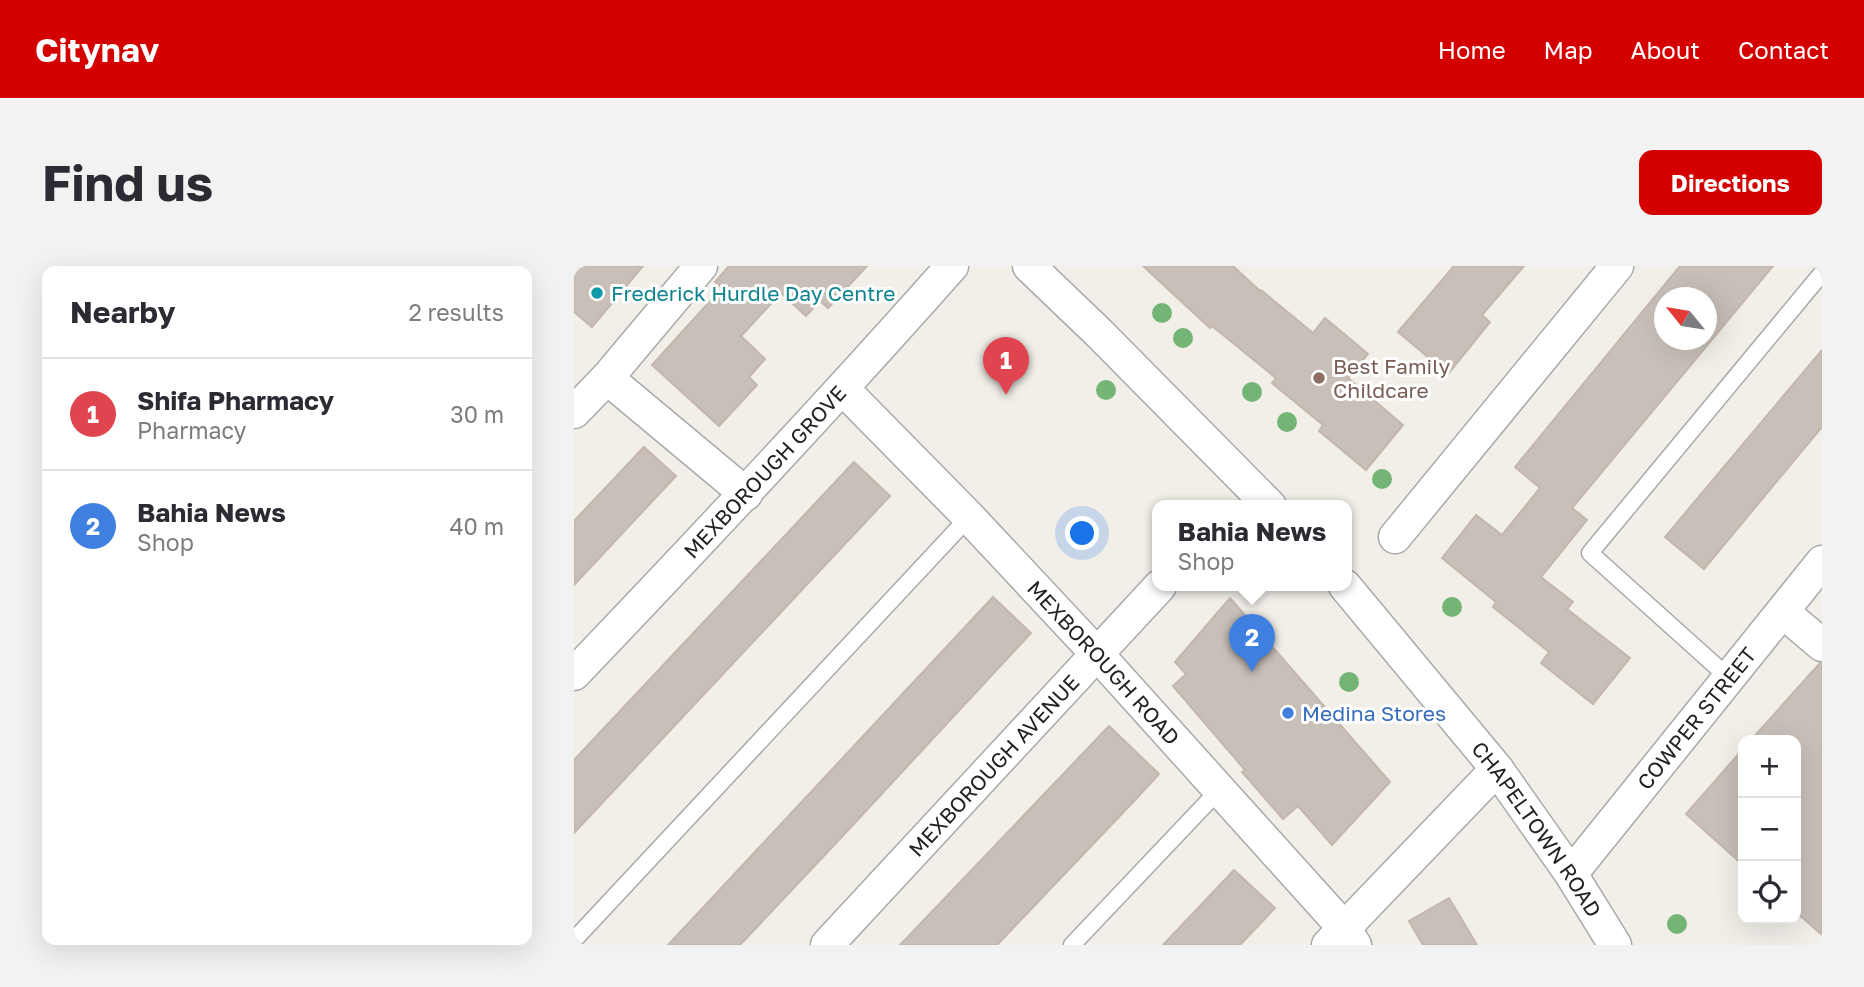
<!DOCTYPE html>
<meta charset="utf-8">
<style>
:root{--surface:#fff;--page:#f2f2f3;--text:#2b2b33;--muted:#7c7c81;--line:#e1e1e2;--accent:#d40000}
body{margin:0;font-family:"Golos Text",sans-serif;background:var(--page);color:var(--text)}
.controls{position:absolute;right:21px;bottom:21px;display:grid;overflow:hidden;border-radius:14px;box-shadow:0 7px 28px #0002}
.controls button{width:63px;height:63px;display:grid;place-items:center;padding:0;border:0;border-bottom:2px solid var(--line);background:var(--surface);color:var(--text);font:35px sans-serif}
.compass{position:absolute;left:1080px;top:21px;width:63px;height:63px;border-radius:50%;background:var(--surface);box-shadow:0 7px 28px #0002;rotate:300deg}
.you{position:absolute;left:509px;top:268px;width:24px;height:24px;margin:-18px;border:5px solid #fff;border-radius:50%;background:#1a73e8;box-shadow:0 0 0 10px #1a73e833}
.badge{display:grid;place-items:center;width:46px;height:46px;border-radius:50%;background:var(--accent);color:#fff;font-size:23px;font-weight:700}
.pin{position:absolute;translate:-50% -58px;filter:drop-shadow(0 2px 4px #0008)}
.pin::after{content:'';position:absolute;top:37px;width:24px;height:21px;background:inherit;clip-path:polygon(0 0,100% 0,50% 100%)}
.popup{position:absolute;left:578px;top:234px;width:200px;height:91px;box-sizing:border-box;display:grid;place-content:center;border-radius:14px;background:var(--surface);filter:drop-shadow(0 2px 5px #0005);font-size:23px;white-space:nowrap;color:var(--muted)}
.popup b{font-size:26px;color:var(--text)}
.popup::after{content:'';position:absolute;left:50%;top:100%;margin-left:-14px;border:14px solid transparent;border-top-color:var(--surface)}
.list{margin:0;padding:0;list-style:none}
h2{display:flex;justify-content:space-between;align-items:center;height:91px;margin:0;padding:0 28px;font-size:30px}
h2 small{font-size:23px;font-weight:400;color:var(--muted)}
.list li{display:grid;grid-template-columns:46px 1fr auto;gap:21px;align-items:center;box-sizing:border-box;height:112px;padding:0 28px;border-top:2px solid var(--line)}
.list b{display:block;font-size:26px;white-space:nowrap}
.list p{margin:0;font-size:23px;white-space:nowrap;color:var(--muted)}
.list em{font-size:23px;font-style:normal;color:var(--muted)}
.icon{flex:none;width:38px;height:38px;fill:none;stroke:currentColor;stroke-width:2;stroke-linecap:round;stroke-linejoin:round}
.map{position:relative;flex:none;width:1248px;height:679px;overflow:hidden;border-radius:14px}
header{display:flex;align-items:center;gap:42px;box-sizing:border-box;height:98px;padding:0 35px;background:var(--accent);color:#fff}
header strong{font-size:33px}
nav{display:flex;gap:38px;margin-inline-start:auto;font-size:24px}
.intro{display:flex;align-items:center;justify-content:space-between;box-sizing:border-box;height:168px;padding:0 42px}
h1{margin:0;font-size:49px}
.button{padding:18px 32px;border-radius:14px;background:var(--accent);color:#fff;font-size:24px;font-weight:700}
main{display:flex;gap:42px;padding:0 42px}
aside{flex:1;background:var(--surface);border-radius:14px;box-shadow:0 7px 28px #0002}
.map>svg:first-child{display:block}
.building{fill:#c7bfb8;stroke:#c4b6ab;stroke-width:2;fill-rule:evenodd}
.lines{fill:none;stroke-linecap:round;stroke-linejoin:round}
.lane-casing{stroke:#a9a9a9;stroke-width:19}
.street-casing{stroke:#a9a9a9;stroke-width:35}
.lane{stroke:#fff;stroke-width:16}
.street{stroke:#fff;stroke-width:32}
.tree{fill:#74b475}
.culture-dot{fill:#0f9aa8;stroke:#fff;stroke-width:2.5}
.education-dot{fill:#8d6e63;stroke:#fff;stroke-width:2.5}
.shop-dot{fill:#3f7fe0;stroke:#fff;stroke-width:2.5}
.labels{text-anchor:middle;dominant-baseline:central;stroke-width:6;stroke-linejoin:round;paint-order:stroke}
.culture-label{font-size:21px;fill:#0d838f;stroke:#fff;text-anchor:start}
.education-label{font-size:21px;fill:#785e54;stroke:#fff;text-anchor:start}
.street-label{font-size:21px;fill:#222;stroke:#fff}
.shop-label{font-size:21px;fill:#366cbe;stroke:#fff;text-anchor:start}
</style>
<header>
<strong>Citynav</strong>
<nav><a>Home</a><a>Map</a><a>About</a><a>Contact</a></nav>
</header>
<div class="intro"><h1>Find us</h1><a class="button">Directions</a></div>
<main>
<aside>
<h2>Nearby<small>2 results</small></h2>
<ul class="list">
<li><span class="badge" style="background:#e0444e">1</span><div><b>Shifa Pharmacy</b><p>Pharmacy</p></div><em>30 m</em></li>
<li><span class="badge" style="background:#3f7fe0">2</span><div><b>Bahia News</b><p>Shop</p></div><em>40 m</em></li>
</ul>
</aside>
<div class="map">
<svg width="1248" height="679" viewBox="0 0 1248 679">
<rect width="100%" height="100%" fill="#f2efe9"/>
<path class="building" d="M 0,0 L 69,0 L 18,61 L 0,46 Z
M 155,0 L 293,0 L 254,42 L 246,35 L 232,50 L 207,27 L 167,70 L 191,93 L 175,111 L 183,119 L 145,160 L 78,99 L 148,22 L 141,16 Z
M 569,0 L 659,0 L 686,25 L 687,24 L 739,67 L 751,52 L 794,88 L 774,112 L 829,159 L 792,204 L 745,165 L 749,159 L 698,117 L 702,112 L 638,60 L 636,62 Z
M 880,0 L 950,0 L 908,49 L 916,56 L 874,108 L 824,66 Z
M 1106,0 L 1199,0 L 998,242 L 1013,254 L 967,311 L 999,336 L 993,343 L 1056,392 L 1019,438 L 967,397 L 975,386 L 919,341 L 922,336 L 868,292 L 902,249 L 928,269 L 966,222 L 941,201 ZM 1090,32 L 1132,32 L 1132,74 L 1090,74 Z
M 1248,84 L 1248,161 L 1130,303 L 1091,271 Z
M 70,181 L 102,210 L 0,319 L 0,255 Z
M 280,196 L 316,230 L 0,567 L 0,494 Z
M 419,331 L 457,367 L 264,575 L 166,679 L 94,679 Z
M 656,332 L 816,516 L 758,579 L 724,540 L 709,553 L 668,506 L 671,504 L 599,420 L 612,408 L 601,396 Z
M 1246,397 L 1248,397 L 1248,669 L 1222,646 L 1222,474 L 1177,474 Z
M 535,460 L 585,508 L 562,533 L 423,679 L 326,679 Z
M 1169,483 L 1169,599 L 1112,548 Z
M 660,604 L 701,642 L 666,679 L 589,679 Z
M 875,632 L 903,679 L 849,679 L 835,655 Z"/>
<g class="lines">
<defs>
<path id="lane" d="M 1154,411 L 1016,287 L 1248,7
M 0,674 L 395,251
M 498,679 L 645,524"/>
<g id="street">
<path d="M 455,0 L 525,67 L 696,240"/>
<path d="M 33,112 L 172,228"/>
<path id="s1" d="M 269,123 L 395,251 L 524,389 L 770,662 L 781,679"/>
<path d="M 0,146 L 33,112 L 127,0"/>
<path d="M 821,271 L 1043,0"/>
<path id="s2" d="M 771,320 L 923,503 L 997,608 L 1041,679"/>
<path d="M 1209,346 L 1248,379"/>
<path id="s3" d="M 0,408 C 128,274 255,139 378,0"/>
<path id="s4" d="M 997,608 L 1248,296"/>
<path id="s5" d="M 253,679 L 586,320"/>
<path d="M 754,679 L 923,503"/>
</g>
</defs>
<use href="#lane" class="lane-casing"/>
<use href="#street" class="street-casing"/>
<use href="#lane" class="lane"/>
<use href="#street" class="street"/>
</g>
<g class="tree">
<circle cx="588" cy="47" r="10"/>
<circle cx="609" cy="72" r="10"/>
<circle cx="532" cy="124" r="10"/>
<circle cx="678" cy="126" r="10"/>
<circle cx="713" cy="156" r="10"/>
<circle cx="808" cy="213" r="10"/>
<circle cx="878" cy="341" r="10"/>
<circle cx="775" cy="416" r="10"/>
<circle cx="1103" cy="658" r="10"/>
</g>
<circle class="culture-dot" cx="23" cy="27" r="7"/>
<circle class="education-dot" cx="745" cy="112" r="7"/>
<circle class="shop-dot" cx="714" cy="447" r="7"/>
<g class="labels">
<g class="culture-label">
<text x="37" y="27">Frederick Hurdle Day Centre</text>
</g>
<g class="education-label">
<text x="759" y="100">Best Family<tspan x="759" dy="24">Childcare</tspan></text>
</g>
<g class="street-label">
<text stroke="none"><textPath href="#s3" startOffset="278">MEXBOROUGH GROVE</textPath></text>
<text stroke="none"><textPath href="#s1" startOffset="378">MEXBOROUGH ROAD</textPath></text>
<text stroke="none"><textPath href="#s4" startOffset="200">COWPER STREET</textPath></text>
<text stroke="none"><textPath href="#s5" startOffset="245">MEXBOROUGH AVENUE</textPath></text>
<text stroke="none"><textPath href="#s2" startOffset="310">CHAPELTOWN ROAD</textPath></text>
</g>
<g class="shop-label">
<text x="728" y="447">Medina Stores</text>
</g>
</g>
</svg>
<div class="controls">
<button>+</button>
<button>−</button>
<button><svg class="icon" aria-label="locate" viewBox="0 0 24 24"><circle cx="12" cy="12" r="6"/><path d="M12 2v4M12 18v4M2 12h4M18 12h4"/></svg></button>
</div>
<svg class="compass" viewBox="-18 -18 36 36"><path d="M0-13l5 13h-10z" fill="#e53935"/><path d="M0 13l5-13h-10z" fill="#7c7c81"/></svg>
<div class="you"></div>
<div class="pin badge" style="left:432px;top:129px;background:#e0444e">1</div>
<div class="pin badge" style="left:678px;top:406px;background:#3f7fe0">2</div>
<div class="popup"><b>Bahia News</b>Shop</div>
</div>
</main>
